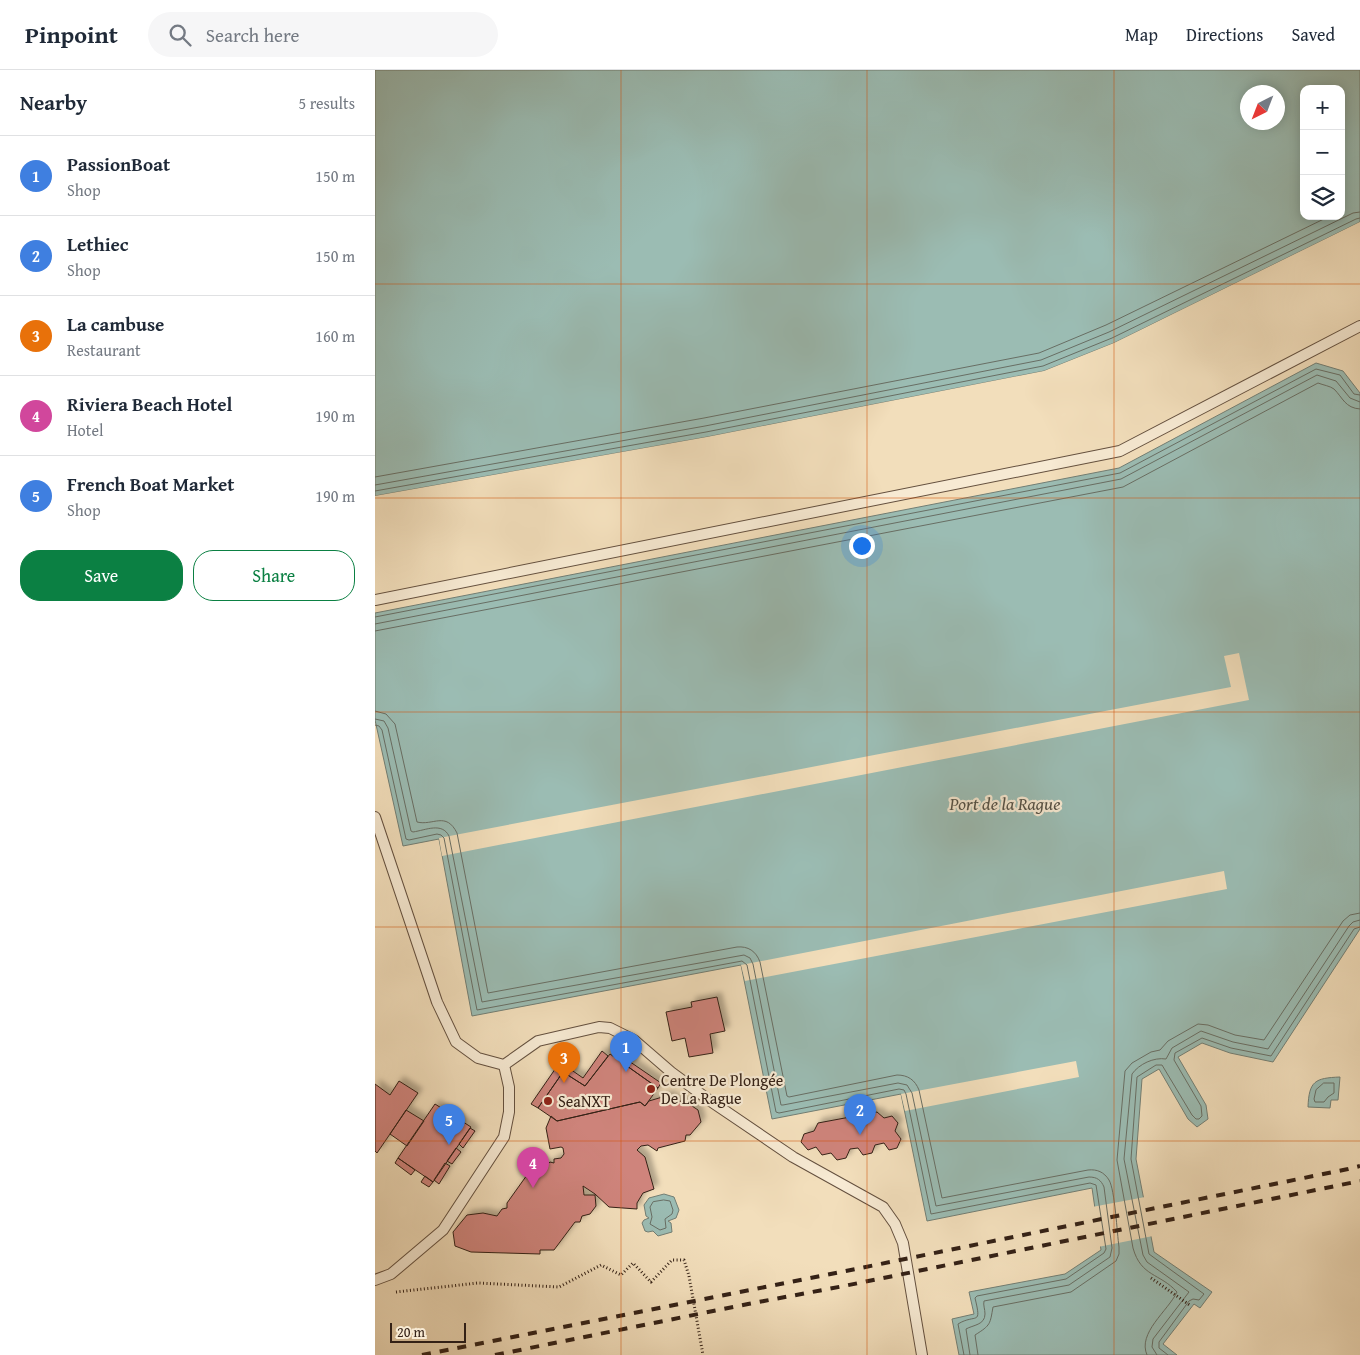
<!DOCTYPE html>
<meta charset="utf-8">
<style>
:root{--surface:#fff;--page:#f6f6f7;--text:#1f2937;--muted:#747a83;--line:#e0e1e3;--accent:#0b8043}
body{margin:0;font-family:"Gentium Book Plus",serif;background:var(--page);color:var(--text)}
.controls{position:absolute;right:15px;top:15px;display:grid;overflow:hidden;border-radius:10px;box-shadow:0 2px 12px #0003}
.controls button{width:45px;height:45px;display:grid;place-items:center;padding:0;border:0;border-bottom:1px solid var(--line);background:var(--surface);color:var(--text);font:25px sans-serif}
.compass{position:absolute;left:865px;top:15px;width:45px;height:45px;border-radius:50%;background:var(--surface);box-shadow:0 2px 12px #0003;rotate:222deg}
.scale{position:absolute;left:15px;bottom:12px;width:76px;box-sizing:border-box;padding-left:5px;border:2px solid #342116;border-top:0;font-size:14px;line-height:18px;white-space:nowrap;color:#342116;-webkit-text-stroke:4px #f7ead3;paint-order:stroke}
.you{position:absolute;left:486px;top:475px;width:18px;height:18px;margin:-12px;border:4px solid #fff;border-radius:50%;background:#1a73e8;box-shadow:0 0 0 8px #1a73e833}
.badge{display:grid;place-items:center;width:32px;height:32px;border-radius:50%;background:var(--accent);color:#fff;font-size:16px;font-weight:700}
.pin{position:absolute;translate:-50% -41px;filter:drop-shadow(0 1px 2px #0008)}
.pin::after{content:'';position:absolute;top:26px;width:18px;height:15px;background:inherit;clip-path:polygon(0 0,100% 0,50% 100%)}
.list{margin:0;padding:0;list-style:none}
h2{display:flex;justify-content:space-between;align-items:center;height:65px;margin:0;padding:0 20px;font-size:21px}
h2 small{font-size:16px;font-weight:400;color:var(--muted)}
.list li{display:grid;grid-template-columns:32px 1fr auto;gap:15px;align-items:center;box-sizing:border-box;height:80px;padding:0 20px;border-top:1px solid var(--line)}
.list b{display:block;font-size:19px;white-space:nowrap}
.list p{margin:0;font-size:16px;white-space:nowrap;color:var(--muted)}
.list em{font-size:16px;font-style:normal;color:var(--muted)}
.actions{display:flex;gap:10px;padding:15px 20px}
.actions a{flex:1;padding:11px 0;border:1px solid var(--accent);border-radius:20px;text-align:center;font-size:18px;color:var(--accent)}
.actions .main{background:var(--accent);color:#fff}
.icon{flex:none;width:28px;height:28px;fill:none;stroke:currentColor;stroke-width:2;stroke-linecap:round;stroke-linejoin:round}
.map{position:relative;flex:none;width:985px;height:1285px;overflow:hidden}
header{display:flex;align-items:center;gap:30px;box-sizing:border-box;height:70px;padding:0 25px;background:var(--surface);border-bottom:1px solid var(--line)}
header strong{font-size:24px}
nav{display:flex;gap:28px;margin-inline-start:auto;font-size:18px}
.search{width:350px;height:45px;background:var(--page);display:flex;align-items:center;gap:12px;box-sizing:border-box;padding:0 18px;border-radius:28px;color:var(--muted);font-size:19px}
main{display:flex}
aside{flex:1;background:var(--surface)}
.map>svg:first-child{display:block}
.water{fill:#9bbcb3;stroke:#727e74;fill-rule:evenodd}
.pier{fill:#f2debb}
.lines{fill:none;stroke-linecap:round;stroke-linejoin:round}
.shore{stroke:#686e64;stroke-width:1}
.building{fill:#cf847c;stroke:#342116;filter:url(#shadow)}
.lane-casing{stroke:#64503f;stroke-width:12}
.path{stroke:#342116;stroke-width:3;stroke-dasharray:1 2.5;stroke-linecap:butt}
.lane{stroke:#f7ead3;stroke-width:10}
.rail{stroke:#342116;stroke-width:4;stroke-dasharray:9 9;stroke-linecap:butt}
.path-bridge{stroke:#342116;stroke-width:3;stroke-dasharray:1 2.5;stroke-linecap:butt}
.grid{fill:none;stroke:#d6530d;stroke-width:1;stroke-opacity:0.55}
.poi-dot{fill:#8f2418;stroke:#f7ead3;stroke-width:2}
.labels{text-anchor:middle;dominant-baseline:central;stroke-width:4.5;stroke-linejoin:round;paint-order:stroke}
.poi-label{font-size:16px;fill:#342116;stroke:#f7ead3;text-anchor:start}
.water-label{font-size:18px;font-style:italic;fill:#535045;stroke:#f7ead3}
</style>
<header>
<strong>Pinpoint</strong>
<div class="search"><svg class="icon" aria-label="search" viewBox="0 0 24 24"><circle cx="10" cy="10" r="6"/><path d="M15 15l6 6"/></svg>Search here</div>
<nav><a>Map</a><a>Directions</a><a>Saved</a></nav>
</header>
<main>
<aside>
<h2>Nearby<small>5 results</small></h2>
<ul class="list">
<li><span class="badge" style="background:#3f7fe0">1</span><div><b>PassionBoat</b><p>Shop</p></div><em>150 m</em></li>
<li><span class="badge" style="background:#3f7fe0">2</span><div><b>Lethiec</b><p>Shop</p></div><em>150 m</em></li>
<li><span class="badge" style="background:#e8710a">3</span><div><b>La cambuse</b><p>Restaurant</p></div><em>160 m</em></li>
<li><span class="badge" style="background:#d1479c">4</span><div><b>Riviera Beach Hotel</b><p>Hotel</p></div><em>190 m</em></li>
<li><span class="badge" style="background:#3f7fe0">5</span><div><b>French Boat Market</b><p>Shop</p></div><em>190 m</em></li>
</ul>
<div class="actions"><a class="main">Save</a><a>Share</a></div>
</aside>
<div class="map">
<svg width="985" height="1285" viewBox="0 0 985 1285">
<defs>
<filter id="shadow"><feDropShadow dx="4.5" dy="-4.5" stdDeviation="2.5" flood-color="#0004"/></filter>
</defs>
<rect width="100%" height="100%" fill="#f2debb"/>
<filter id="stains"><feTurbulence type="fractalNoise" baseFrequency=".004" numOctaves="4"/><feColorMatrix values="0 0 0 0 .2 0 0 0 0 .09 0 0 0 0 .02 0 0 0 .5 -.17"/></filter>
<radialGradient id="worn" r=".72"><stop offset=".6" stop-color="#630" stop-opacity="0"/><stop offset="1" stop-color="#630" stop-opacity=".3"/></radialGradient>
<path class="water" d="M 0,0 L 985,0 L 985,152 L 739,273 L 669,301 L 332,367 L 0,426 ZM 929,19 L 966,19 L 966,146 L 929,146 ZM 872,22 L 902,22 L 902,52 L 872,52 Z
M 941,293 L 968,301 L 985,323 L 985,859 L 898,992 L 855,983 L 827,973 L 803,987 L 831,1035 L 833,1049 L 822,1057 L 813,1049 L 784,999 L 767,1009 L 761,1089 L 779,1182 L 837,1222 L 825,1238 L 819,1234 L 788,1274 L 802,1285 L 584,1285 L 577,1249 L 599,1244 L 594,1222 L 690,1204 L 726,1180 L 717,1118 L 552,1151 L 526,1024 L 397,1049 L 366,895 L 97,946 L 64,769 L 28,776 L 0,650 L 0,543 L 744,398 Z
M 965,1007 L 963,1030 L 956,1030 L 955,1038 L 933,1037 C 934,1011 940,1008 965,1007 Z
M 289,1124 L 299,1127 L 304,1140 L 301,1148 L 293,1151 L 296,1153 L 297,1162 L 283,1166 L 278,1161 L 273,1162 L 270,1161 L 267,1153 L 269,1150 L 274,1148 L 271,1146 L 269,1135 L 274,1128 Z"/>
<path class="pier" d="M 985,152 L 985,155 L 740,275 L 670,304 L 333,369 L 0,429 L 0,426 L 332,367 L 669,301 L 739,273 Z
M 864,583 L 874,630 L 67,786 L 64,768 L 856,617 L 849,586 Z
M 849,801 L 852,819 L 370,911 L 366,895 Z
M 701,991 L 704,1007 L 530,1041 L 526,1024 Z
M 770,1127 L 778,1166 L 723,1177 L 717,1137 Z"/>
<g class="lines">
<path class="shore" d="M 0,407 L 329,348 L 664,283 L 731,255 L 955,146
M 0,415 L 330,356 L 666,290 L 734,262 L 978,143 L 985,142
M 0,421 L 331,362 L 668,296 L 737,268 L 981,149 L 985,148
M 0,547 L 745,403 L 941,299 L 965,305 L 979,324 L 985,325
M 0,554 L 746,409 L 942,305 L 961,311 L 975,328 L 985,332
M 0,561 L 748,417 L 943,313 C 948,315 955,316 959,319 C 968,328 970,338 985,339
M 0,641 L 11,644 L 20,654 L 42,752 C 58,756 71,741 82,763 L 113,923 L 362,877 C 373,876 381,881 385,892 L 412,1026 L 414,1027 L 522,1005 C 533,1005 540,1010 544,1020 L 567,1128 L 713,1100 C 722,1099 729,1102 734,1110 C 740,1120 742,1163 744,1177 L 744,1184 L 741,1191 L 696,1222 L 618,1237 C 615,1254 616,1255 600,1265 L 603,1285
M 0,649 L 9,651 L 13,658 L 36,761 L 38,762 C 51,760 67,752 74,766 L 107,932 L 369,885 L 375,888 L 378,894 L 406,1035 L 408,1035 L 523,1013 L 532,1015 L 537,1023 L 561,1136 L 714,1107 C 722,1107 726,1110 729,1117 L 737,1178 L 735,1187 L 694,1215 L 609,1231 C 608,1235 610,1239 610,1244 C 610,1255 598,1255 591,1259 L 595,1285
M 0,655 L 4,656 L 7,660 L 31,769 L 34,770 L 62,764 L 66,765 L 69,768 L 102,940 L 367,891 L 372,895 L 401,1042 L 404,1043 L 524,1019 L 529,1020 L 531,1024 L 556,1144 L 715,1113 L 721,1115 L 731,1179 L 729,1183 L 691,1209 L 602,1226 L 600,1228 C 607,1257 601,1243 583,1254 L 589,1285
M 949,1013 L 959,1013 L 959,1023 L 953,1027 L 949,1032 L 940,1032 L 939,1029 L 941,1020 Z
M 289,1130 L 295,1131 L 298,1140 L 297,1144 L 290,1149 L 291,1158 L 285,1160 L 275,1154 L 277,1147 L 275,1137 L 278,1132 Z
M 772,1285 C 762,1263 793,1241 802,1222 C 785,1203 766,1207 758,1178 L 742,1090 L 750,1001 L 757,993 L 776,982 L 785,980 L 793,971 L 823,954 L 833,955 L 860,965 L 889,970 L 968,851 L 975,845 L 985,843
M 782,1285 L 777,1277 L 778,1269 L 814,1222 L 772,1192 L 768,1185 L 749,1089 L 757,1004 C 764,994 779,987 791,989 L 797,978 L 826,961 L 858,972 L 893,979 L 974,856 L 978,852 L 985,850
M 793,1285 L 784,1278 L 784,1272 L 814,1231 L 818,1229 L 824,1230 L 829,1224 L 774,1184 L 756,1089 L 762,1007 L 781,995 L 787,995 L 817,1045 L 821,1049 L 824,1049 L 827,1046 L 826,1036 L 799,990 L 800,983 L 827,968 L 856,978 L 896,986 L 979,859 L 985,857"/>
</g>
<path class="building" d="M 342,927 L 350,961 L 335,964 L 338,983 L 314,987 L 310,968 L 297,971 L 291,942 L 317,937 L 316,932 Z
M 227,981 L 233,986 L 210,1016 L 188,1002 L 163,1038 L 156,1034 L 185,992 L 208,1008 Z
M 235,984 L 283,1018 L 270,1036 L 265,1032 L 182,1051 L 163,1038 L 188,1002 L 210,1016 Z
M 248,987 L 286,1013 L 283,1018 L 245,991 Z
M 24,1011 L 43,1023 L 2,1083 L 0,1081 L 0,1014 L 15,1025 Z
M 294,1025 L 304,1032 L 308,1030 L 323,1040 L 326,1052 L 315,1065 L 311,1065 L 310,1071 L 283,1078 L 282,1081 L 273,1075 L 266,1076 L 262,1080 L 270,1087 L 279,1119 L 268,1123 L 262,1133 L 262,1139 L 234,1137 L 220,1124 L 208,1116 L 209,1125 L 220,1125 L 221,1136 L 215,1144 L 207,1146 L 205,1152 L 200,1152 L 179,1180 L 165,1180 L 165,1184 L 96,1182 L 80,1176 L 78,1162 L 92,1145 L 108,1143 L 122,1146 L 127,1139 L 132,1138 L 132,1133 L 152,1105 L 156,1105 L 156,1099 L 159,1094 L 165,1092 L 171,1096 L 175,1092 L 179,1093 L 179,1089 L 186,1088 L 189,1084 L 188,1078 L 186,1077 L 175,1079 L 171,1058 L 176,1046 L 182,1051 L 265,1032 L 270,1036 L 274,1031 Z
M 60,1034 L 96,1057 L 58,1112 L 23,1088 Z
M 31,1040 L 49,1051 L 32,1076 L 15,1064 Z
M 502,1042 L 509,1048 L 517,1046 L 523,1053 L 520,1061 L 526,1069 L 522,1078 L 514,1080 L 509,1073 L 500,1075 L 497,1083 L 488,1085 L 483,1078 L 475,1079 L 471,1088 L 462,1090 L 456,1083 L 447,1085 L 441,1077 L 433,1080 L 426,1072 L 429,1064 L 439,1061 L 443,1053 Z
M 95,1058 L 100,1061 L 88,1078 L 84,1074 Z
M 81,1078 L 86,1082 L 77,1094 L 72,1091 Z
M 23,1088 L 40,1100 L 36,1105 L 20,1093 Z
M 70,1093 L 75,1096 L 64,1114 L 59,1110 Z
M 50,1106 L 58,1112 L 54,1117 L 46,1112 Z"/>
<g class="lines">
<defs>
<path id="lane" d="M 0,530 L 745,381 L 985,256
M 0,747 L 62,932 L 81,972 L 103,988 L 129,995
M 129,995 L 163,971 L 224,957 L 235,958 L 259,970 L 296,1002 L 334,1030 L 418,1087 L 508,1137 L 520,1154 L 528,1173 L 547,1285
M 0,1210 L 16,1204 L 68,1160 L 129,1067 L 134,1042 L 134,1017 L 129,995"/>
</defs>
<use href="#lane" class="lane-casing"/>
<path class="path" d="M 776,1208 L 816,1236
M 21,1222 L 103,1213 L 184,1217 L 226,1195 L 246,1205 L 258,1193 L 276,1212 L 297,1190 L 309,1190 L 314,1206"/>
<use href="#lane" class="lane"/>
<path class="rail" d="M 47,1285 L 466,1202 L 973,1099 L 985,1096
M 120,1285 L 373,1234 L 469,1216 L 985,1111"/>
<path class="path-bridge" d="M 314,1206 L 328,1285"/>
</g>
<path class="grid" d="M 246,0 L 246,1285M 492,0 L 492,1285M 739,0 L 739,1285M 0,214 L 985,214M 0,428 L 985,428M 0,642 L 985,642M 0,857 L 985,857M 0,1071 L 985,1071"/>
<g class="poi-dot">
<circle cx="276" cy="1019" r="5"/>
<circle cx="173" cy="1031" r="5"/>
</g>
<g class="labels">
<g class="poi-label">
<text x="286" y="1010">Centre De Plongée<tspan x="286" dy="18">De La Rague</tspan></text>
<text x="183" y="1031">SeaNXT</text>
</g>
<g class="water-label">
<text x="630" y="733">Port de la Rague</text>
</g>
</g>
<rect width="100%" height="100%" filter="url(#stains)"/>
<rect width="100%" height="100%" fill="url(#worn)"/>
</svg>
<div class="controls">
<button>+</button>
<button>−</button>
<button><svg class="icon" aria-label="layers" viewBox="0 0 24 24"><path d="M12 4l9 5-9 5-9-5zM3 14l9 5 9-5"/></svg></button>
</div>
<svg class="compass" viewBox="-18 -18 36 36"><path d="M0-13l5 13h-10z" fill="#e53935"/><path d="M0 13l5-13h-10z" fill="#747a83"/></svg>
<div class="scale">20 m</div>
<div class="you"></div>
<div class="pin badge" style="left:251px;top:1002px;background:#3f7fe0">1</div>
<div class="pin badge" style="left:485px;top:1065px;background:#3f7fe0">2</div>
<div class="pin badge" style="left:189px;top:1013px;background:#e8710a">3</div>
<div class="pin badge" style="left:158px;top:1118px;background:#d1479c">4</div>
<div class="pin badge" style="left:74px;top:1075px;background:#3f7fe0">5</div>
</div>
</main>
